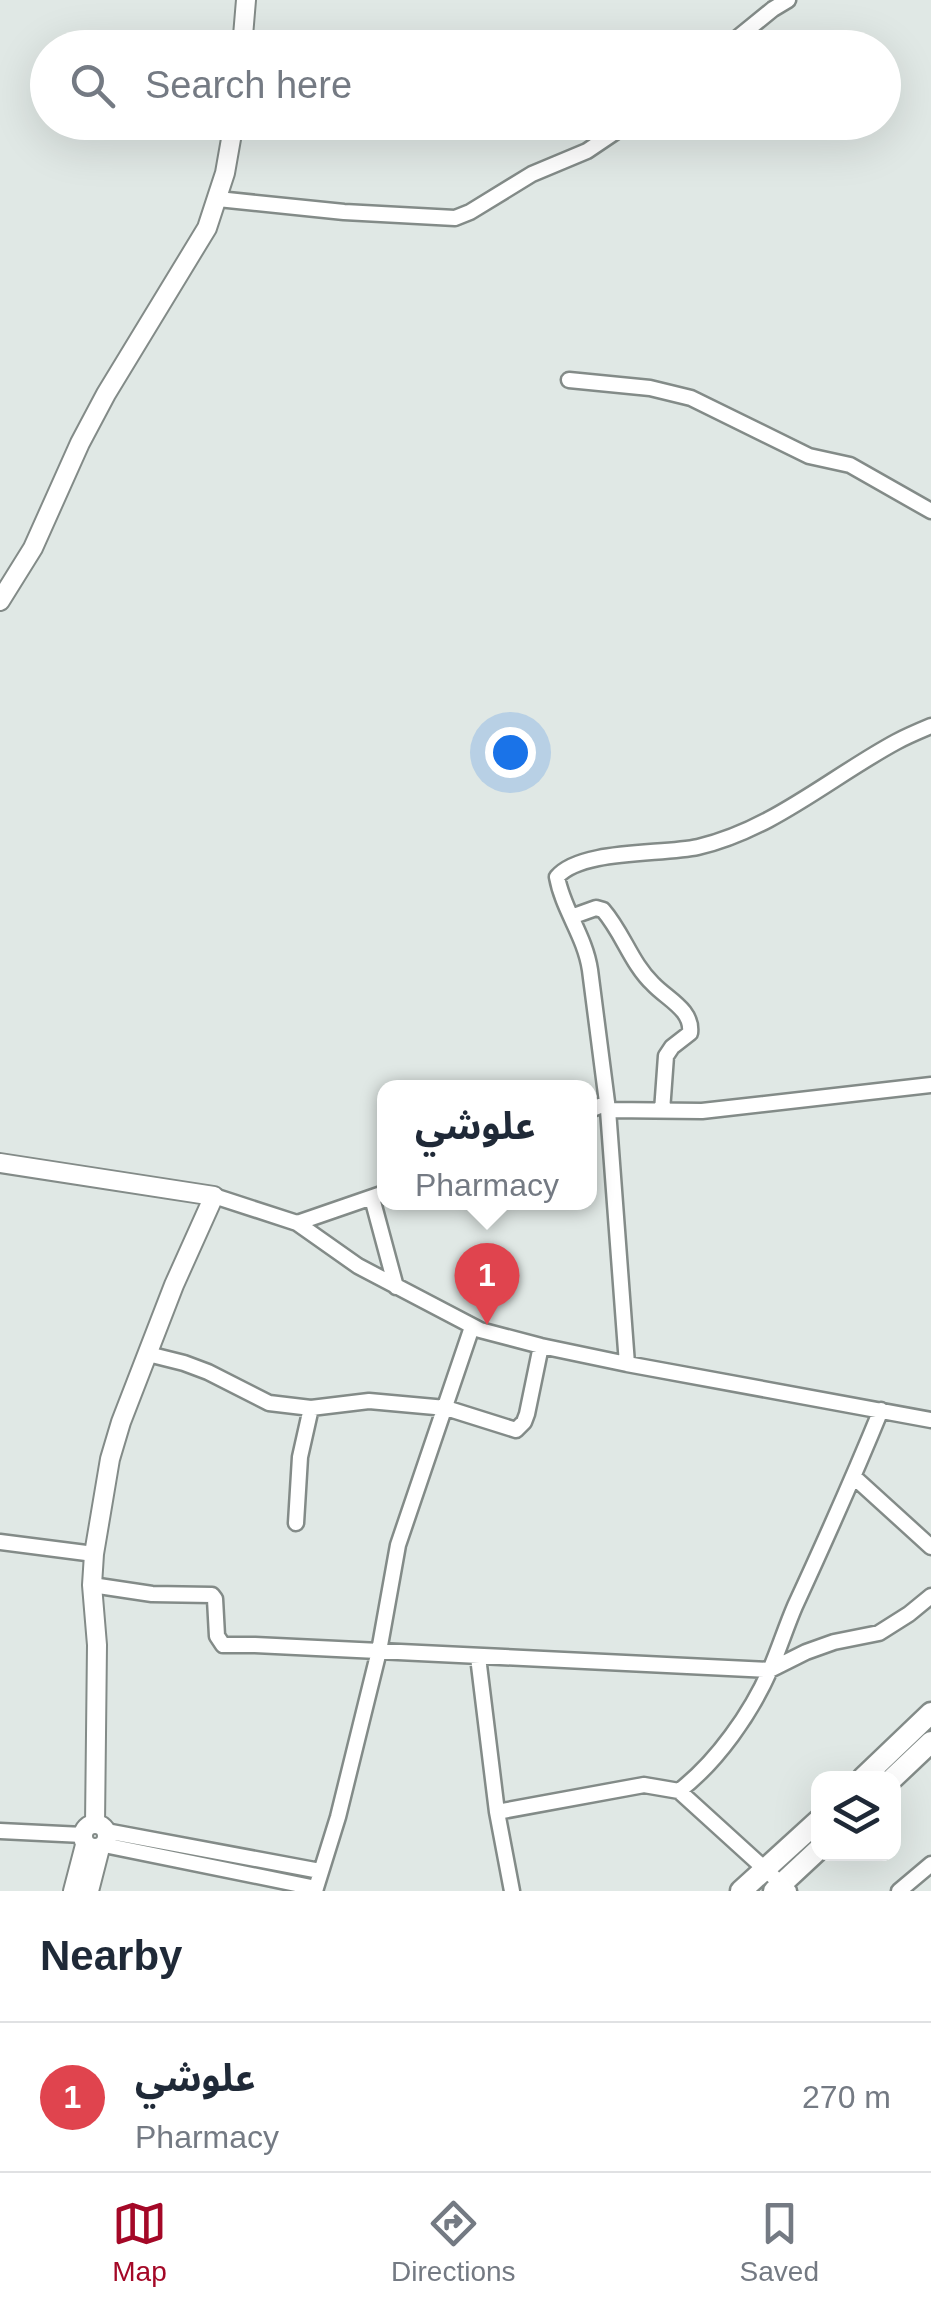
<!DOCTYPE html>
<meta charset="utf-8">
<style>
:root{--surface:#fff;--page:#f6f6f7;--text:#1f2937;--muted:#747a83;--line:#e0e1e3;--accent:#a40827}
body{margin:0;font-family:Helvetica,"Noto Sans Arabic",sans-serif;background:var(--page);color:var(--text)}
.controls{position:absolute;right:30px;bottom:30px;display:grid;overflow:hidden;border-radius:20px;box-shadow:0 10px 40px #0002}
.controls button{width:90px;height:90px;display:grid;place-items:center;padding:0;border:0;border-bottom:2px solid var(--line);background:var(--surface);color:var(--text);font:50px sans-serif}
.you{position:absolute;left:510px;top:752px;width:35px;height:35px;margin:-25px;border:8px solid #fff;border-radius:50%;background:#1a73e8;box-shadow:0 0 0 15px #1a73e833}
.badge{display:grid;place-items:center;width:65px;height:65px;border-radius:50%;background:var(--accent);color:#fff;font-size:32px;font-weight:700}
.pin{position:absolute;translate:-50% -82px;filter:drop-shadow(0 2px 5px #0008)}
.pin::after{content:'';position:absolute;top:52px;width:35px;height:30px;background:inherit;clip-path:polygon(0 0,100% 0,50% 100%)}
.popup{position:absolute;left:377px;top:1080px;width:220px;height:130px;box-sizing:border-box;display:grid;place-content:center;border-radius:20px;background:var(--surface);filter:drop-shadow(0 2px 8px #0005);font-size:32px;white-space:nowrap;color:var(--muted)}
.popup b{font-size:38px;color:var(--text)}
.popup::after{content:'';position:absolute;left:50%;top:100%;margin-left:-20px;border:20px solid transparent;border-top-color:var(--surface)}
.list{margin:0;padding:0;list-style:none}
h2{display:flex;justify-content:space-between;align-items:center;height:130px;margin:0;padding:0 40px;font-size:42px}
h2 small{font-size:32px;font-weight:400;color:var(--muted)}
.list li{display:grid;grid-template-columns:65px 1fr auto;gap:30px;align-items:center;box-sizing:border-box;height:150px;padding:0 40px;border-top:2px solid var(--line)}
.list b{display:block;font-size:38px;white-space:nowrap}
.list p{margin:0;font-size:32px;white-space:nowrap;color:var(--muted)}
.list em{font-size:32px;font-style:normal;color:var(--muted)}
.icon{flex:none;width:55px;height:55px;fill:none;stroke:currentColor;stroke-width:2;stroke-linecap:round;stroke-linejoin:round}
.map{position:relative;flex:none;width:931px;height:1891px;overflow:hidden}
.search{position:absolute;background:var(--surface);box-shadow:0 10px 40px #0002;left:30px;right:30px;top:30px;height:110px;display:flex;align-items:center;gap:25px;box-sizing:border-box;padding:0 35px;border-radius:55px;color:var(--muted);font-size:38px}
.sheet{height:280px;background:var(--surface)}
nav{display:flex;justify-content:space-around;align-items:center;box-sizing:border-box;height:140px;border-top:2px solid var(--line);background:var(--surface);font-size:28px;color:var(--muted)}
nav a{display:grid;justify-items:center;gap:5px}
nav .on{color:var(--accent)}
.map>svg:first-child{display:block}
.lines{fill:none;stroke-linecap:round;stroke-linejoin:round}
.minor-casing{stroke:#838b88;stroke-width:19}
.tertiary-casing{stroke:#838b88;stroke-width:22}
.secondary-casing{stroke:#838b88;stroke-width:25}
.minor{stroke:#fff;stroke-width:14}
.tertiary{stroke:#fff;stroke-width:18}
.secondary{stroke:#fff;stroke-width:20}
</style>
<div class="map">
<svg width="931" height="1891" viewBox="0 0 931 1891">
<rect width="100%" height="100%" fill="#e0e8e5"/>
<g class="lines">
<defs>
<path id="minor" d="M 725,48 L 773,9 L 788,0
M 218,199 L 344,212 L 455,218 L 470,212 L 532,174 L 587,151 L 630,122
M 569,380 L 650,388 L 691,398 L 809,456 L 850,465 L 931,511
M 571,917 L 596,908 L 603,910 C 623,933 631,963 653,984 C 667,999 693,1010 690,1033 L 672,1047 L 666,1056 L 662,1111
M 590,1110 L 607,1103
M 608,1110 L 702,1111 L 931,1085
M 214,1196 L 297,1223 L 358,1266 L 480,1330 L 541,1346 L 627,1364 L 931,1420
M 372,1198 L 396,1287
M 297,1223 L 384,1193
M 148,1354 L 184,1363 L 208,1372 L 269,1403 L 311,1408 L 369,1401 L 446,1408 L 516,1430 L 524,1422 L 527,1414 L 541,1346
M 627,1364 L 608,1110 L 590,970 C 585,936 563,910 557,877 C 581,849 661,855 698,847 C 772,830 831,777 896,742 C 907,736 919,731 931,726
M 854,1477 L 931,1547
M 296,1523 L 300,1457 L 311,1408
M 0,1542 L 94,1554
M 92,1585 L 152,1594 L 212,1595 L 215,1599 L 217,1636 L 223,1645 L 255,1645 L 770,1670 L 806,1652 L 834,1642 L 879,1633 L 909,1614 L 931,1596
M 478,1657 L 497,1812 L 512,1891
M 679,1791 C 717,1762 751,1713 770,1670 C 779,1649 786,1627 795,1606 C 825,1541 854,1476 881,1410
M 497,1812 L 644,1785 L 679,1791 L 789,1891
M 0,1831 L 83,1835
M 106,1831 L 320,1871
M 104,1845 L 316,1888
M 315,1891 L 338,1817 L 379,1651 L 398,1545 L 472,1327
M 899,1891 L 931,1864"/>
<path id="tertiary" d="M 242,48 L 246,0
M 0,601 L 33,548 L 80,443 L 106,394 L 207,228 L 225,173 L 234,122
M 0,1163 L 214,1196 L 174,1285 L 121,1422 L 110,1459 L 94,1554 L 92,1585 L 97,1645 L 95,1824
M83 1836a12 12 0 1 1 24 0a12 12 0 1 1-24 0Z
M 73,1891 L 85,1845
M 89,1891 L 100,1848"/>
<path id="secondary" d="M 863,1778 L 931,1713
M 893,1778 L 931,1742
M 741,1891 L 818,1821
M 774,1891 L 818,1850"/>
</defs>
<use href="#minor" class="minor-casing"/>
<use href="#tertiary" class="tertiary-casing"/>
<use href="#secondary" class="secondary-casing"/>
<use href="#minor" class="minor"/>
<use href="#tertiary" class="tertiary"/>
<use href="#secondary" class="secondary"/>
</g>
</svg>
<div class="controls">
<button><svg class="icon" aria-label="layers" viewBox="0 0 24 24"><path d="M12 4l9 5-9 5-9-5zM3 14l9 5 9-5"/></svg></button>
</div>
<div class="you"></div>
<div class="pin badge" style="left:487px;top:1325px;background:#e0444e">1</div>
<div class="popup"><b>علوشي</b>Pharmacy</div>
<div class="search"><svg class="icon" aria-label="search" viewBox="0 0 24 24"><circle cx="10" cy="10" r="6"/><path d="M15 15l6 6"/></svg>Search here</div>
</div>
<section class="sheet">
<h2>Nearby<small></small></h2>
<ul class="list">
<li><span class="badge" style="background:#e0444e">1</span><div><b>علوشي</b><p>Pharmacy</p></div><em>270 m</em></li>
</ul>
</section>
<nav>
<a class="on"><svg class="icon" aria-label="map" viewBox="0 0 24 24"><path d="M3 6l6-2 6 2 6-2v14l-6 2-6-2-6 2zM9 4v14M15 6v14"/></svg>Map</a>
<a><svg class="icon" aria-label="directions" viewBox="0 0 24 24"><path d="M12 3l9 9-9 9-9-9zM9 14v-3h6M13 9l2 2-2 2"/></svg>Directions</a>
<a><svg class="icon" aria-label="saved" viewBox="0 0 24 24"><path d="M7 4h10v16l-5-4-5 4z"/></svg>Saved</a>
</nav>
